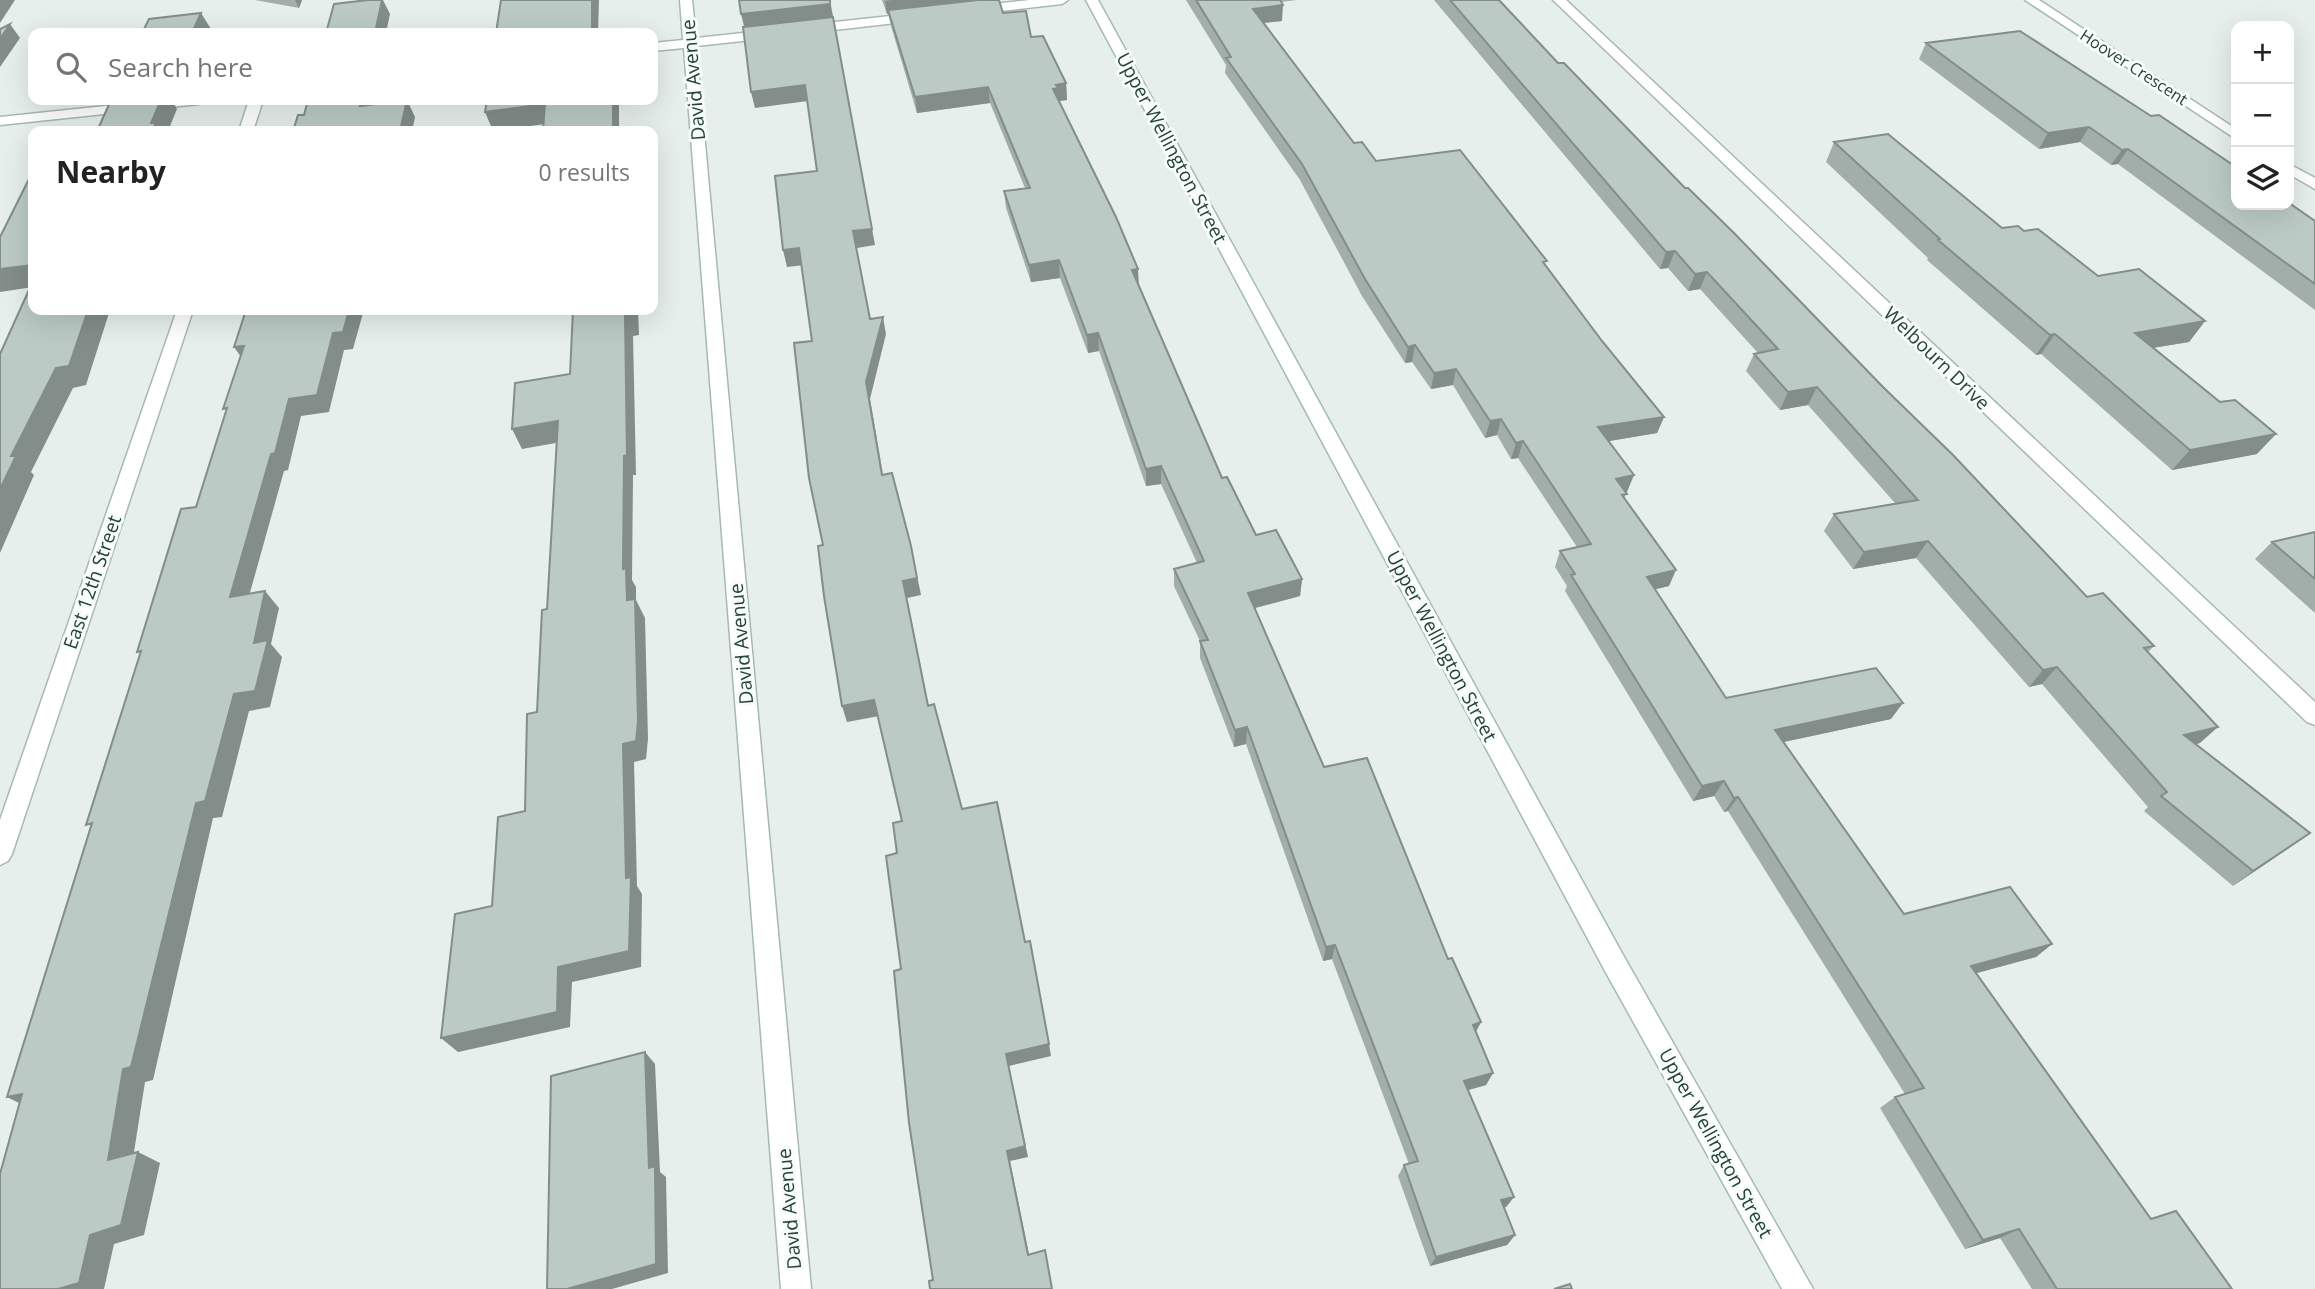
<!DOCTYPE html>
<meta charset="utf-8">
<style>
:root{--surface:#fff;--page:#f6f6f6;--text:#222;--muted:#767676;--line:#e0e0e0}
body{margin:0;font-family:"Open Sans",sans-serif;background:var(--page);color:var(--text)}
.controls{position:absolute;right:21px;top:21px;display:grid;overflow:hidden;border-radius:14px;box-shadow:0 7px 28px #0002}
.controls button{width:63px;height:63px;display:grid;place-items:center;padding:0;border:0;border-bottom:2px solid var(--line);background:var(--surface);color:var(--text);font:35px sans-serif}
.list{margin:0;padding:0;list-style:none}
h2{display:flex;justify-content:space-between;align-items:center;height:91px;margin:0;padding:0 28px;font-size:30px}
h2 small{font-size:23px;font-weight:400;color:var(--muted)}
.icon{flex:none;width:38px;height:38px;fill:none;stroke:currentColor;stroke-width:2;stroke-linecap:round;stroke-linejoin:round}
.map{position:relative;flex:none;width:2315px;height:1289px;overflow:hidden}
.search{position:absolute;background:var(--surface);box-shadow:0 7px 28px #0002;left:28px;top:28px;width:630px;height:77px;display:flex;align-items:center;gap:18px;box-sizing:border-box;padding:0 24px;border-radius:14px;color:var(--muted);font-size:26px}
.panel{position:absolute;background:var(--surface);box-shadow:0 7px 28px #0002;left:28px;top:126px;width:630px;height:189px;border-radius:14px}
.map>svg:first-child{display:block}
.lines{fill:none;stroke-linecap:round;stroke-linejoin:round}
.minor-casing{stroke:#a8b8b2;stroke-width:3}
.secondary-casing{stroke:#a4bbb3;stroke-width:3}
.minor{fill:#fff;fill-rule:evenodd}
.secondary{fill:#fff;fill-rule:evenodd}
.wall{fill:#a1aea9}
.shaded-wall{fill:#838d89}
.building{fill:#bbcac4;stroke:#838d89;stroke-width:2}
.labels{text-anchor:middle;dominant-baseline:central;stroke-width:6;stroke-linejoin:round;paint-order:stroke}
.far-street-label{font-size:16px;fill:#24423a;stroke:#f7fbf9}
.street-label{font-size:19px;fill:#24423a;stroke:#f7fbf9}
</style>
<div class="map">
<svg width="2315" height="1289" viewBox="0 0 2315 1289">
<rect width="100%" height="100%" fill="#e6efeb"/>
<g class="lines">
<defs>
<path id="minor" d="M 680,0 L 692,0 L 696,38 L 772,30 L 778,34 L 772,38 L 696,46 L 811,1289 L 781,1289 L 684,48 L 653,51 L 653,43 L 683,40 Z
M 1030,0 L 1068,0 L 1062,4 L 975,14 L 969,10 L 975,6 Z
M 1553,0 L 1566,0 L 2315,702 L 2315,725 L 2307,722 Z
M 2025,0 L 2039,0 L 2236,129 L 2236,139 Z
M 918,13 L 924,17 L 922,20 L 808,33 L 802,29 L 808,25 Z
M 163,100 L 206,100 L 199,104 L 0,125 L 0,117 Z
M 249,100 L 263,100 L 253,131 L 239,131 Z
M 2289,164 L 2315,178 L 2315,189 L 2289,174 Z
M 177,310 L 193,310 L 12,854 L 8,861 L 0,865 L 0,820 Z"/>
<path id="secondary" d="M 1086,0 L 1098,0 L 1623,955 L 1813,1289 L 1782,1289 L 1605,971 Z"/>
</defs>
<use href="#minor" class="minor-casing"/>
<use href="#secondary" class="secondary-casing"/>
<use href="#minor" class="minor"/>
<use href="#secondary" class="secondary"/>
</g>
<path class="wall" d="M 255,0 L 302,0 L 299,8 Z
M 882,0 L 999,0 L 1003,13 L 1031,37 L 1066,83 L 1067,100 L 1059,101 L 1222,478 L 1256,535 L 1302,579 L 1300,596 L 1255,608 L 1324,767 L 1448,959 L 1481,1022 L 1476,1032 L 1493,1073 L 1486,1085 L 1468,1090 L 1514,1197 L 1506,1207 L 1504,1208 L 1515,1235 L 1507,1245 L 1430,1266 L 1398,1176 L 1404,1165 L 1409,1164 L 1332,959 L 1323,961 L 1246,744 L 1234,747 L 1200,658 L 1200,641 L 1174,586 L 1174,569 L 1197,563 L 1161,484 L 1146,486 L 1099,351 L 1088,353 L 1060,278 L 1031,282 L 1006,208 L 1004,191 L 1025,188 L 990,103 L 917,113 L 891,26 L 888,13 L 887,14 Z
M 1186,0 L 1297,0 L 1281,2 L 1282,21 L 1264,23 L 1354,143 L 1376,161 L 1546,265 L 1602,341 L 1664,417 L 1657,433 L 1608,441 L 1627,492 L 1625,492 L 1625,499 L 1669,586 L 1655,589 L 1726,698 L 1891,719 L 1783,742 L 1904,914 L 2052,944 L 2036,957 L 1976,973 L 2151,1219 L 2232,1289 L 2032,1289 L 2000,1238 L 1965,1249 L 1880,1108 L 1895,1097 L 1905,1094 L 1728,811 L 1724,812 L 1714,796 L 1693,801 L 1565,591 L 1567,586 L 1555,567 L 1560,551 L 1577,547 L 1518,458 L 1511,459 L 1497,435 L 1485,438 L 1453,385 L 1431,389 L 1412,362 L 1405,363 L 1362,296 L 1300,180 L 1225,73 L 1226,65 Z
M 1434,0 L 1499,0 L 1558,63 L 1685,188 L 2087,597 L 2154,646 L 2148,652 L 2200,743 L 2196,744 L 2310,833 L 2233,886 L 2144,811 L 2148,807 L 2042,684 L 2029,687 L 1916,558 L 1853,569 L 1824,531 L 1834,514 L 1895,503 L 1808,405 L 1780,410 L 1746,371 L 1754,354 L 1758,353 L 1700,289 L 1688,291 L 1668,268 L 1660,269 Z
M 1926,43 L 2315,221 L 2315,310 L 2118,164 L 2111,165 L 2080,142 L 2039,149 L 1919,59 Z
M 1834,142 L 2002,228 L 2024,231 L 2098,276 L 2205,321 L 2189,342 L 2153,348 L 2257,454 L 2172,470 L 2041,354 L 2036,355 L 1927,260 L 1928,258 L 1826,162 Z
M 2315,532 L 2315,613 L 2255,559 L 2272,542 Z"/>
<path class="shaded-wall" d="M 0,0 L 15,0 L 0,23 Z
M 295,0 L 302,0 L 299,8 Z
M 382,0 L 383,0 L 390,14 L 386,33 L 375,33 Z
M 592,0 L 599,0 L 598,33 L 592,33 Z
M 830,0 L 875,245 L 857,248 L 853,231 L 833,20 L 745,30 L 741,14 Z
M 892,0 L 995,0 L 995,1 L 887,14 L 885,1 Z
M 1283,5 L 1282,21 L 1252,24 L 1253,9 Z
M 201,13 L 211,29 L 209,33 L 192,33 Z
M 10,24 L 20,38 L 0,67 L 0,39 Z
M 1066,83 L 1067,100 L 1059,101 L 1053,89 L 1056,85 Z
M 805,85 L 808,101 L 755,108 L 751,92 Z
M 988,87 L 990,103 L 917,113 L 915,97 Z
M 161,100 L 172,100 L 177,109 L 168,131 L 152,131 L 151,123 Z
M 361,100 L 373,100 L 369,123 L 360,106 Z
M 407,100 L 415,117 L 412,131 L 400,131 Z
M 613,100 L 619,100 L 619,131 L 613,131 Z
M 545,104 L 553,123 L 493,131 L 485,112 Z
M 2089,127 L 2080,142 L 2039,149 L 2048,133 Z
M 2128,149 L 2118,164 L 2111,165 L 2122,150 Z
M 799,248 L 804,265 L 787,267 L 783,250 Z
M 1675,251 L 1668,268 L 1660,269 L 1666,252 Z
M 1059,260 L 1060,278 L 1031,282 L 1029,265 Z
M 33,265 L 33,287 L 0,292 L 0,269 Z
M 1138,269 L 1139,287 L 1132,270 Z
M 1707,272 L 1700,289 L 1688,291 L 1695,274 Z
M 88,310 L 110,310 L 86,385 L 73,388 L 31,472 L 34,475 L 0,553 L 0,489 L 11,456 L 56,368 Z
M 349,310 L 376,310 L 376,312 L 363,313 L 353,349 L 344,350 L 329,412 L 301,416 L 288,470 L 284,471 L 244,614 L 230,597 L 271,454 L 289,399 Z
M 631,310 L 638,310 L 639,335 L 633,336 L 636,475 L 633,475 L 632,580 L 636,587 L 636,600 L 645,618 L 648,739 L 646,759 L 634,762 L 637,886 L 642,894 L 641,967 L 572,982 L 570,1027 L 458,1052 L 441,1038 L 558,967 L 626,878 L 623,744 L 627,600 L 623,569 L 625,316 Z
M 883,317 L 886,334 L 870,399 L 886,492 L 866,382 Z
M 2205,321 L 2189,342 L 2120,353 L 2135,333 Z
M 1098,333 L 1099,351 L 1088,353 L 1087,335 Z
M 2055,334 L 2041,354 L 2036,355 L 2050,335 Z
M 1415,345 L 1412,362 L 1405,363 L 1408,347 Z
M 244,346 L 246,364 L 234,347 Z
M 1456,369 L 1453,385 L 1431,389 L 1434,373 Z
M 1817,387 L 1808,405 L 1780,410 L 1788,392 Z
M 1664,417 L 1657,433 L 1592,444 L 1598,427 Z
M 1501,419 L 1497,435 L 1485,438 L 1490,421 Z
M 558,421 L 567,441 L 522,449 L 512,429 Z
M 2276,434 L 2257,454 L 2172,470 L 2190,450 Z
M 1523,441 L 1518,458 L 1511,459 L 1516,443 Z
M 1161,466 L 1161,484 L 1146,486 L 1146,469 Z
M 1634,475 L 1627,492 L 1609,495 L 1616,479 Z
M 1928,541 L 1916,558 L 1853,569 L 1864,552 Z
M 911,546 L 921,595 L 907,598 L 932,722 L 903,581 Z
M 1676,570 L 1669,586 L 1640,593 L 1647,577 Z
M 1302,579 L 1300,596 L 1247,610 L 1248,593 Z
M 265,591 L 279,608 L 271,644 L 282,657 L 270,707 L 249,711 L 222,817 L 213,818 L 153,1080 L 145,1082 L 131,1171 L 108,1160 L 123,1069 L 196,803 L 234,694 L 254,643 Z
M 2057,667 L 2042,684 L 2029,687 L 2043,670 Z
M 874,700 L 879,716 L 847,722 L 842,706 Z
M 1903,703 L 1891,719 L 1765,746 L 1775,730 Z
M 1247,727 L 1246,744 L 1234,747 L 1235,730 Z
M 2218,727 L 2200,743 L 2167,751 L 2184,735 Z
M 1724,781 L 1714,796 L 1693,801 L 1702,786 Z
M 1738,797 L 1728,811 L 1724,812 L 1734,798 Z
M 2310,833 L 2289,848 L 2233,886 L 2253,871 Z
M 2052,944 L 2036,957 L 1955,979 L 1971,966 Z
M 1335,945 L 1332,959 L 1323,961 L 1326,947 Z
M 1481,1022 L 1474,1035 L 1473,1025 Z
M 1049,1044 L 1051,1056 L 1009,1066 L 1028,1157 L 1010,1161 L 1031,1264 L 1028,1255 L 1007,1151 L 1006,1054 Z
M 645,1052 L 655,1064 L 660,1172 L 666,1177 L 668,1273 L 612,1289 L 567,1289 L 649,1168 Z
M 1493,1073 L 1486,1085 L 1458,1093 L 1464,1081 Z
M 22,1094 L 31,1109 L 7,1097 Z
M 138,1152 L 160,1163 L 144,1235 L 114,1244 L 104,1289 L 58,1289 Z
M 1514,1197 L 1506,1207 L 1493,1210 L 1501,1200 Z
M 2019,1229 L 2000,1238 L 1965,1249 L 1983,1240 Z
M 1515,1235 L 1507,1245 L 1430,1266 L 1436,1257 Z"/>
<path class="building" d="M 368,0 L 382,0 L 375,33 L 326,33 L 334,4 Z
M 501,0 L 592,0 L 592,33 L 496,33 Z
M 739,0 L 830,0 L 830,4 L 741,14 Z
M 978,0 L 999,0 L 1003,13 L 1026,11 L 1031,37 L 1043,36 L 1066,83 L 1056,85 L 1058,88 L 1053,89 L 1116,217 L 1138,269 L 1132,270 L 1222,478 L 1227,477 L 1256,535 L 1276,530 L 1302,579 L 1248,593 L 1324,767 L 1367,758 L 1448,959 L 1452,958 L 1481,1022 L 1473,1025 L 1493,1073 L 1464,1081 L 1514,1197 L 1501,1200 L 1515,1235 L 1436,1257 L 1404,1165 L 1418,1161 L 1335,945 L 1326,947 L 1247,727 L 1235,730 L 1200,641 L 1208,640 L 1174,569 L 1204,561 L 1161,466 L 1146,469 L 1098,333 L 1087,335 L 1059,260 L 1029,265 L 1004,191 L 1030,188 L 988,87 L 915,97 L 888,10 Z
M 1196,0 L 1280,0 L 1283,5 L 1253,9 L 1354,143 L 1362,142 L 1376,161 L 1460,150 L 1547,261 L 1543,262 L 1602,341 L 1664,417 L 1598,427 L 1634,475 L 1616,479 L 1627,494 L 1622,495 L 1676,570 L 1647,577 L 1726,698 L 1876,668 L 1903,703 L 1775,730 L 1904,914 L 2010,887 L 2052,944 L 1971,966 L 2151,1219 L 2176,1211 L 2232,1289 L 2057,1289 L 2019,1229 L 1983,1240 L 1895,1097 L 1924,1088 L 1738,797 L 1734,798 L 1724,781 L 1702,786 L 1571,575 L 1575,574 L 1560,551 L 1591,544 L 1523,441 L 1516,443 L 1501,419 L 1490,421 L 1456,369 L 1434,373 L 1415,345 L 1408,347 L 1365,279 L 1302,164 L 1226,58 L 1231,57 Z
M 1450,0 L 1499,0 L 1558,63 L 1564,63 L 1685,188 L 1688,188 L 1734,233 L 1883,387 L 1953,455 L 2087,597 L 2103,593 L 2154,646 L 2144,648 L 2218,727 L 2184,735 L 2310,833 L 2253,871 L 2161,796 L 2167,792 L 2057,667 L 2043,670 L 1928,541 L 1864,552 L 1834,514 L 1918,500 L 1817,387 L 1788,392 L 1754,354 L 1778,349 L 1707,272 L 1695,274 L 1675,251 L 1666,252 Z
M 201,13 L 192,33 L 142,33 L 149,19 Z
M 833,17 L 872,229 L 853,231 L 870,319 L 883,317 L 866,382 L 882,475 L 892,473 L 911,546 L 917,578 L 903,581 L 928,706 L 934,704 L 962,809 L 997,802 L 1025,942 L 1030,941 L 1049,1044 L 1006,1054 L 1025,1146 L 1007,1151 L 1028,1255 L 1045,1250 L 1052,1289 L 930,1289 L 929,1281 L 933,1280 L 909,1123 L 894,971 L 901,969 L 886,856 L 897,853 L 893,823 L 902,821 L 874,700 L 842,706 L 824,596 L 818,546 L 823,545 L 809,478 L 794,343 L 812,341 L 799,248 L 783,250 L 775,176 L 817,171 L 805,85 L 751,92 L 743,27 Z
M 10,24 L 0,39 L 0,29 Z
M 2020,31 L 2151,116 L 2159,115 L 2236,167 L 2236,205 L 2289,205 L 2289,203 L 2315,221 L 2315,284 L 2128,149 L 2122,150 L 2089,127 L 2048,133 L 1926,43 Z
M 111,100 L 161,100 L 151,123 L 156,123 L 152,131 L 97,131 Z
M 308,100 L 361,100 L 360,106 L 407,100 L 400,131 L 293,131 L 298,115 L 304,115 Z
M 487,100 L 613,100 L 613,131 L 543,131 L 545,104 L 485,112 Z
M 1888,134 L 2002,228 L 2018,226 L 2024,231 L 2038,229 L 2098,276 L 2139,269 L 2205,321 L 2135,333 L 2220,402 L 2235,400 L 2276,434 L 2190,450 L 2055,334 L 2050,335 L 1938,240 L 1940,239 L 1834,142 Z
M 33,171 L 33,265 L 0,269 L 0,237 Z
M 33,281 L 33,310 L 88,310 L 69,366 L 56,368 L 11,456 L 16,456 L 0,489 L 0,354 Z
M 246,310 L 349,310 L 343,332 L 333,333 L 317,395 L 289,399 L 275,453 L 271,454 L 230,597 L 265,591 L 254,643 L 268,640 L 255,691 L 234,694 L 205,801 L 196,803 L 131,1067 L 123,1069 L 108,1160 L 138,1152 L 121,1225 L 90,1235 L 79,1283 L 58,1289 L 0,1289 L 0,1174 L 22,1094 L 7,1097 L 92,823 L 86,825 L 141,651 L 137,652 L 181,509 L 196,507 L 227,408 L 223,409 L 244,346 L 234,347 Z
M 573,310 L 631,310 L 632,315 L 625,316 L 627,455 L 624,456 L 623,569 L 626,568 L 627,600 L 635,599 L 638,721 L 636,741 L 623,744 L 626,878 L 631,877 L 629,951 L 558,967 L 557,1012 L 441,1038 L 455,914 L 492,906 L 498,817 L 525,811 L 527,714 L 537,712 L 542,610 L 547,609 L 558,421 L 512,429 L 515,383 L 570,374 Z
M 2315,532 L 2315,579 L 2272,542 Z
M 645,1052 L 649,1168 L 655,1166 L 656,1264 L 567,1289 L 547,1289 L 551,1076 Z
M 1570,1284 L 1572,1289 L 1554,1289 Z"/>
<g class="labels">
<g class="far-street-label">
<text transform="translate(2134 67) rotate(33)">Hoover Crescent</text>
</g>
<g class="street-label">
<text transform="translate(693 80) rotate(-95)">David Avenue</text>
<text transform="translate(1172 148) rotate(62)">Upper Wellington Street</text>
<text transform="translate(1937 358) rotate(44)">Welbourn Drive</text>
<text transform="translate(92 582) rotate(-71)">East 12th Street</text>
<text transform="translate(741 644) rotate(-95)">David Avenue</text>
<text transform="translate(1442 646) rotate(62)">Upper Wellington Street</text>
<text transform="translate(1716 1143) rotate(61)">Upper Wellington Street</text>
<text transform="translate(789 1209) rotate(-95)">David Avenue</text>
</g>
</g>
</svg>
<div class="controls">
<button>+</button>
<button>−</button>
<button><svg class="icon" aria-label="layers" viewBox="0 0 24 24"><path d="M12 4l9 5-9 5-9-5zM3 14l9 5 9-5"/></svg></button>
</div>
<div class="search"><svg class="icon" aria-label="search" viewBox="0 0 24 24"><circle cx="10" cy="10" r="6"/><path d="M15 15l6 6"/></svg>Search here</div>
<section class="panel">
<h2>Nearby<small>0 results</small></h2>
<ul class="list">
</ul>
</section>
</div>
